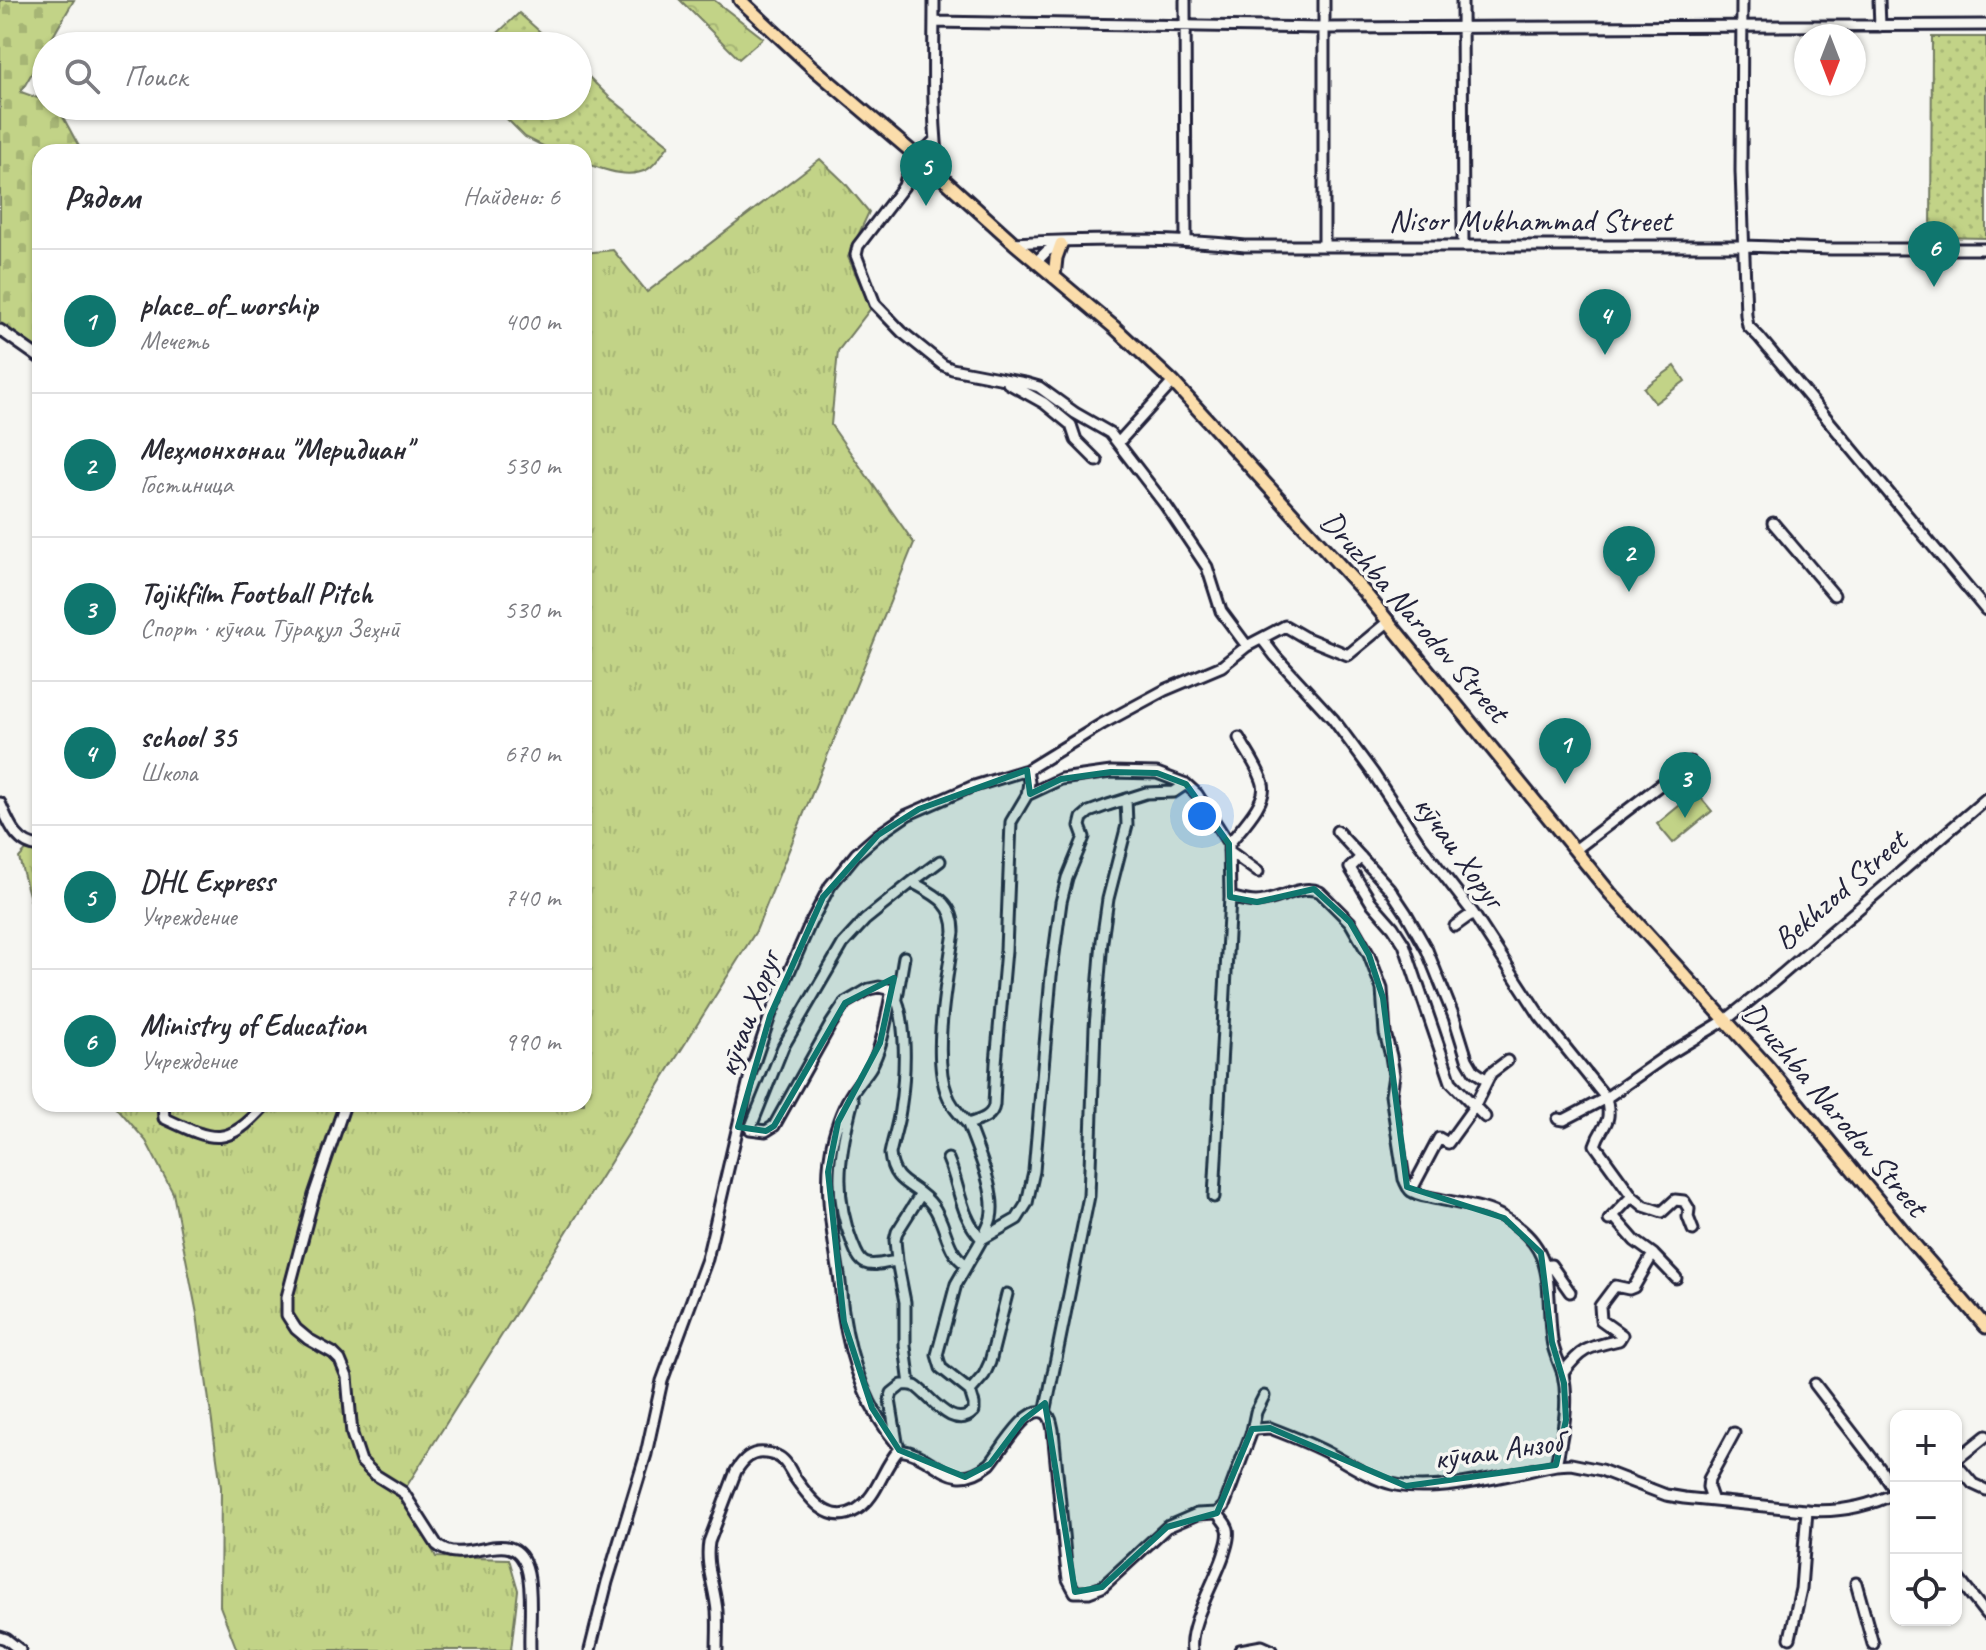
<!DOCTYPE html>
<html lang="ru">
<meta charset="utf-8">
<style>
:root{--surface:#fff;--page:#f7f7f7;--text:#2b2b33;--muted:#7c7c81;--line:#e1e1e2;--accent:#0f766e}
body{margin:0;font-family:Caveat,sans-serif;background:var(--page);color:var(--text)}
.controls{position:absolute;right:24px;bottom:24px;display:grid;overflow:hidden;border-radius:16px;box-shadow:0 2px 6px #0004}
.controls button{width:72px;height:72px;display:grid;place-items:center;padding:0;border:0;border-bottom:2px solid var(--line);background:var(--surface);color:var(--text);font:40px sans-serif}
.compass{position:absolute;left:1794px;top:24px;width:72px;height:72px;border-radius:50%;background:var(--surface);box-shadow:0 2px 6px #0004;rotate:180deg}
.you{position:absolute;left:1202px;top:816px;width:28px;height:28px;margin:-20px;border:6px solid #fff;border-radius:50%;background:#1a73e8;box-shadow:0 0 0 12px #1a73e833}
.badge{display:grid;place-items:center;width:52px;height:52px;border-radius:50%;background:var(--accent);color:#fff;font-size:26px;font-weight:700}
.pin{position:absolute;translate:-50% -66px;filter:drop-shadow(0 2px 4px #0008)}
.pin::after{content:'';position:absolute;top:42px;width:28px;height:24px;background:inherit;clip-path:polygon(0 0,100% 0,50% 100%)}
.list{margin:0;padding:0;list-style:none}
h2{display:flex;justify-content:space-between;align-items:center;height:104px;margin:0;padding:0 32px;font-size:34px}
h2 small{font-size:26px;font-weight:400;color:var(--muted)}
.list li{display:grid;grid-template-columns:52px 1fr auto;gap:24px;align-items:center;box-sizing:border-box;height:144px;padding:0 32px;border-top:2px solid var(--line)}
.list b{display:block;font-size:30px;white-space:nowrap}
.list p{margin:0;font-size:26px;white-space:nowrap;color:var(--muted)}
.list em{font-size:26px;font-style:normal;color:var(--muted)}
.icon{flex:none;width:44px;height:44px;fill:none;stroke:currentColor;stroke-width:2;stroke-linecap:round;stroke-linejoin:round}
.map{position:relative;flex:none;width:1986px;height:1650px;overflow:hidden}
.search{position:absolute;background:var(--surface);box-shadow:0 2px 6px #0004;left:32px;top:32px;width:560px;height:88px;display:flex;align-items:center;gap:20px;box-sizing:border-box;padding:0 28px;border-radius:44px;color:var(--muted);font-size:30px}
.panel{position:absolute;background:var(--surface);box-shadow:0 2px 6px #0004;left:32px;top:144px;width:560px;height:968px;border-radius:24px}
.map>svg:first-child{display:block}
.grass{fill:url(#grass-dots);stroke:#727a61;stroke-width:2}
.forest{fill:url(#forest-crowns);stroke:#727a61;stroke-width:2}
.cemetery{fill:url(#cemetery-stones);stroke:#727a61;stroke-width:2}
.park{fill:url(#park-tufts);stroke:#727a61;stroke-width:2}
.pitch{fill:#c2d387;stroke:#727a61;stroke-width:2}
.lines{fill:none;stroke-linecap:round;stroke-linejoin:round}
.minor-casing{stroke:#22223b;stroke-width:15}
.major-casing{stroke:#22223b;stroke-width:17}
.minor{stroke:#f6f6f2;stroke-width:9}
.major{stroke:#fbddab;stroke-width:11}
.marked{fill:#0f766e;fill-opacity:0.2;stroke:#0f766e;stroke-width:6;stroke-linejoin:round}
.labels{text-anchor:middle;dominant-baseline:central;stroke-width:7;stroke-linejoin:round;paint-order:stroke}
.street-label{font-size:32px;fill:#22223b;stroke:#f6f6f2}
</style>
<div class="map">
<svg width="1986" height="1650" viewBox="0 0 1986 1650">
<defs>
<pattern id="grass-dots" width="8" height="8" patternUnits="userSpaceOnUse" patternTransform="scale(2)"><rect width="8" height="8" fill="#c2d387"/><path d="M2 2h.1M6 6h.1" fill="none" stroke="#a6b575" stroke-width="1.8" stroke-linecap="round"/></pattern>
<pattern id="forest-crowns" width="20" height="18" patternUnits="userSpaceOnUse" patternTransform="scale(2)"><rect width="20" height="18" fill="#c2d387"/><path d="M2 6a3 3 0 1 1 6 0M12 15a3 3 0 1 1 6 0" fill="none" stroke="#a6b575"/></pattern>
<pattern id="cemetery-stones" width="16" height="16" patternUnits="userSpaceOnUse" patternTransform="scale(2)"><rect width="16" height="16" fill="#c2d387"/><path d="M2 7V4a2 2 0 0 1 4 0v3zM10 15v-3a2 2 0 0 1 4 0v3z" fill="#a6b575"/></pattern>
<pattern id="park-tufts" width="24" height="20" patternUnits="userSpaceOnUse" patternTransform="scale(2)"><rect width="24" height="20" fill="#c2d387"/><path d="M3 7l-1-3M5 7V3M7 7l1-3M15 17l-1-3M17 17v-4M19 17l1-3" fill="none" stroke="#a6b575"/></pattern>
</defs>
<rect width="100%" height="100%" fill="#f6f6f2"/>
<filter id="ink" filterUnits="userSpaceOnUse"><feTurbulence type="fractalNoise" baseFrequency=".0125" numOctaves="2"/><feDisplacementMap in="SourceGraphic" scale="16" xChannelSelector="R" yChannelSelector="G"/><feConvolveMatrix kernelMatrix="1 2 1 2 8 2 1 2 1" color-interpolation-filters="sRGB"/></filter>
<g filter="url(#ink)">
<path class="grass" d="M 519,13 L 556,46 L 484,46 Z
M 1932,37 L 1986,37 L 1986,238 L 1931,237 Z
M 578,66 L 609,97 L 669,145 C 663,152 656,165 648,169 C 628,180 603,169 584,163 L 584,152 L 555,152 L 525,137 L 494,106 L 578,106 Z"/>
<path class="forest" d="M 680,0 L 714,0 L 763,38 L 739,59 Z"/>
<path class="cemetery" d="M 0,0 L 74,0 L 21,92 L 46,101 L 46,106 L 57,106 L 82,152 L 40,152 L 40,358 L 0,333 Z"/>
<path class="park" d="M 820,159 L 845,183 L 869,212 L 848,257 L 871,308 L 838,351 L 831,425 L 914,543 L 756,931 L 403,1492 L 436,1557 L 509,1559 L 518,1590 L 511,1650 L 237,1650 L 220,1606 L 221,1487 L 197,1314 L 173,1193 L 146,1141 L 114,1104 L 584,1104 L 584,253 L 613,250 L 647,292 Z
M 40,835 L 40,936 L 19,858 Z"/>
<path class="pitch" d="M 1675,366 L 1685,381 L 1655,403 L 1644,388 Z
M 1696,792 L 1712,811 L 1673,843 L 1657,824 Z"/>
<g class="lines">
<defs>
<path id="minor" d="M 934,0 C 934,59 931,118 940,176
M 1185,0 L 1186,240
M 1324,0 L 1324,246
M 1462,0 L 1463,246
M 1742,0 L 1741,171 L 1746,315 L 1748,326 L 1759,337 L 1986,610
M 1879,0 L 1880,26
M 934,22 L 1324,28 L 1986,25
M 935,140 C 922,153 908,167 904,186 L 858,246 L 856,255 L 875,304 L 902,332 L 943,365 L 952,369 L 1025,383 L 1039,387 L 1075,413 L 1110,433 L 1166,506 L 1207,567 L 1221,611 L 1247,646
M 1014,243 C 1091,239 1168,238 1245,246 L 1743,246 L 1831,249 L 1986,249
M 1036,262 L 1047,251 L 1063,243
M 0,330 L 40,358
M 1008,383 L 1044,403 L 1071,425 L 1076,440 L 1097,461
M 1118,443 L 1173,382
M 1773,523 L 1834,595
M 1262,639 L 1275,656 L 1333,719 L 1373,773 L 1420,844 L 1473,913 L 1540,1016 L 1606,1098 C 1613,1126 1602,1123 1595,1145 L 1632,1196 L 1609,1220
M 1027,795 L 1061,779 L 1111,772 L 1157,773 L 1186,784
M 0,803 C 9,823 16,845 40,847
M 1337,831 L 1390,889 L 1406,913 L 1427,950 L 1454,1017 L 1467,1059 L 1474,1071 L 1487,1080
M 1229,844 C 1239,830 1268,802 1263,784 C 1260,770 1246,751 1239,738
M 1575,850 L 1690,762
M 1229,851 L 1258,872
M 1361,857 L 1350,868 L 1371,902 L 1393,927 L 1404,944 L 1451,1082 L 1485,1117
M 940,861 L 912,882 C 935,895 954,902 954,932 C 948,974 931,1055 947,1094 C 951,1106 960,1115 968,1124 C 979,1120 992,1118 994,1105 L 996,1063 L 1006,950 L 1011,822 L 1027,795 L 1029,782 L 1027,770
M 912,882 L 865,920 L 843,944 L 783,1047 L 750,1129 L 766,1131 L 774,1126 L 831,1024 L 845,1003 L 869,989 L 879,987 L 892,990 C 909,1018 905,1078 900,1110 C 898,1125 893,1139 890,1154 C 893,1187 917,1183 933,1206 C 947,1225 945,1252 967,1265 C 975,1250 987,1234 991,1218 C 997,1192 977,1150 968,1124
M 1230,897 C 1238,899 1247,902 1256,902 C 1277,902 1300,883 1320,892 L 1350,922 L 1369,955 L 1382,989 L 1385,1033 L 1391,1056 L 1394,1075 L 1391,1095 L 1404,1179 C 1406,1183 1407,1187 1410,1190 C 1417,1196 1430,1197 1439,1199 C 1460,1204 1484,1206 1503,1217 C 1559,1249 1545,1287 1552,1340 C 1553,1352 1560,1363 1563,1374 C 1570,1405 1562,1435 1556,1465
M 1455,926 L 1473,913
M 892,990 C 887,1013 884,1039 874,1061 C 870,1071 863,1077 857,1086 C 846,1100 839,1118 834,1136 C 822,1182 832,1229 839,1275 C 841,1287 841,1299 843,1311 C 850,1359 866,1408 898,1445
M 897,998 L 904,957
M 853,1100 C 840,1149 832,1193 852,1242 C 855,1249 858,1260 865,1263 C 873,1267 888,1262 897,1261
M 163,1104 L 164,1118 C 215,1142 226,1148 266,1104
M 345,1104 L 314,1195 L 287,1297 L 287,1315 L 296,1329 L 308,1339 L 333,1353 L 340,1360 L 347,1377 L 352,1434 L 361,1461 L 374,1474 L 403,1492 L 437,1545 C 465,1570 516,1518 528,1573 C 533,1597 529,1625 530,1650
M 1558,1119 L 1564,1120 L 1606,1098 L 1666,1056 L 1727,1019 L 1772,983 L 1986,799
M 948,1159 C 960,1186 960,1217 982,1239 L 1017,1219 L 1027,1203 L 1034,1171 L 1051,976 L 1061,902 L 1067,878 L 1084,837 L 1080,826 L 1082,818 L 1089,812 L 1108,805 L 1146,793 L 1174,792 L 1186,784 L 1197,794 L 1229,844 L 1230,897 L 1214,1197
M 1411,1191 L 1439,1138 L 1448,1143 L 1474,1107 L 1491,1073 L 1507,1061
M 1632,1196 L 1644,1206 L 1662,1212 L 1675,1200 L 1684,1201 L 1689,1209 L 1688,1217 L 1693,1230
M 1653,1254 L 1676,1278
M 1546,1266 L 1551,1265 L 1570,1292
M 1563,1373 C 1581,1348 1589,1347 1619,1340 L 1622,1335 L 1601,1320 L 1600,1306 L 1615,1286 L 1629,1289 L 1634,1287 L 1653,1254 L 1635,1241 L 1614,1217
M 1815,1384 L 1881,1470 L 1896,1492
M 910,1385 L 905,1346 L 905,1302 L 897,1261 L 895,1240 L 897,1232 L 921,1194
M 970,1391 L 984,1375 L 990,1362 L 1007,1294
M 1045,1413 L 1089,1196 L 1095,1027 L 1102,941 L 1108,899 L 1127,825 L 1126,799
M 1252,1431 L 1256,1412 L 1264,1396
M 897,1442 L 890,1400 L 892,1393 L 902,1385 C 907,1385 911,1384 915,1386 C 929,1394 953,1433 974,1411 L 974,1404 L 970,1391 L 941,1368 L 937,1355 L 956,1284 L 967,1265
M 899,1450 C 937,1454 949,1496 990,1464 C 1000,1452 1028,1403 1045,1413 C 1051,1416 1052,1425 1053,1430 L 1066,1565 L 1068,1579 L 1075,1592 L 1089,1592 L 1102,1587 L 1167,1527 L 1197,1514 L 1217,1513
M 1956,1460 L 1986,1436
M 1956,1464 L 1973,1484 L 1986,1490
M 1713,1501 L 1708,1487 L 1709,1479 L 1734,1433
M 1217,1513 L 1224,1506 L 1252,1431 L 1256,1429 L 1270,1428 C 1291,1436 1312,1444 1332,1455 C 1351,1465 1371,1479 1392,1484 C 1437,1495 1510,1474 1556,1465 L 1571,1464 L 1601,1470 L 1666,1495 L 1684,1498 L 1805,1510 C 1837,1513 1867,1507 1896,1493
M 1957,1577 L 1986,1614
M 1856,1583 L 1873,1644
M 0,1637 L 6,1639 L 20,1650
M 1790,1638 L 1801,1589 L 1807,1510
M 590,1650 L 607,1582 L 646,1454 L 662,1381 L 707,1259 L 750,1075 L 770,1016 L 810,924 L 830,886 L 856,854 L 878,835 L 907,815 L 971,787 L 1027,770 L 1102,724 L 1165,690 L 1222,666 L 1247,646 L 1285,626 L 1304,637 L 1348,655 L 1389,621
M 717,1650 C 717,1637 718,1624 717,1611 C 715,1587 705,1566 709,1542 L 736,1471 C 743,1460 751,1451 765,1453 C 767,1453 776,1455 777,1456 C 785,1459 789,1468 793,1475 C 807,1495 828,1527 856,1510 C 878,1497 882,1468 899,1450
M 1192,1650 C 1188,1625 1216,1580 1224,1554 C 1226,1546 1230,1538 1228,1529 C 1226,1523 1221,1518 1217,1513
M 1240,1650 L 1262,1646 L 1271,1650"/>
<path id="major" d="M 740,0 L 812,67 L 940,176 L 1014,243 L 1115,328 L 1173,382 L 1365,593 L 1610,893 L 1768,1067 L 1913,1243 L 1986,1327
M 1054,277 L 1056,258 L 1061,244"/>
</defs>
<use href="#minor" class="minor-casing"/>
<use href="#major" class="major-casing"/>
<use href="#minor" class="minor"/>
<use href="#major" class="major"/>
</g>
</g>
<path class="marked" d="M 1027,770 L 1030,794 L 1061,779 L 1111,772 L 1157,773 L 1186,784 L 1229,844 L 1230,897 L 1257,902 L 1314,889 L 1350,922 L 1369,955 L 1383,998 L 1407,1187 L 1504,1218 L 1541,1253 L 1552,1342 L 1564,1383 L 1566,1420 L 1556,1465 L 1406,1486 L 1270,1428 L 1252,1429 L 1217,1513 L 1167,1527 L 1102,1587 L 1075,1592 L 1045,1403 L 1023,1420 L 990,1464 L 965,1477 L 899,1450 L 872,1408 L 844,1322 L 828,1172 L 838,1122 L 880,1043 L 894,978 L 845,1003 L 774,1126 L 766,1131 L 738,1127 L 770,1016 L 823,897 L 878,835 L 919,809 Z"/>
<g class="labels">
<g class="street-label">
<text x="1530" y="220">Nisor Mukhammad Street</text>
<text transform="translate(1415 616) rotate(49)">Druzhba Narodov Street</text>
<text transform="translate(1459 851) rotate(54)">кӯчаи Хоруг</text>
<text transform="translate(1840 890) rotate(-41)">Bekhzod Street</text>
<text transform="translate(748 1014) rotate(-70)">кӯчаи Хоруг</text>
<text transform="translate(1835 1109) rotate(50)">Druzhba Narodov Street</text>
<text transform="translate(1498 1450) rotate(-8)">кӯчаи Анзоб</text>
</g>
</g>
</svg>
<div class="controls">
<button>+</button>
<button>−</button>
<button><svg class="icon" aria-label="locate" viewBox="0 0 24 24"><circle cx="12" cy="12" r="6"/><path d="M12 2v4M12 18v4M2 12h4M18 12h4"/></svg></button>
</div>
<svg class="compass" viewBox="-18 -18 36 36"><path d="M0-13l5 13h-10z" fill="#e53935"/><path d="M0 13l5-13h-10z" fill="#7c7c81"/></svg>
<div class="you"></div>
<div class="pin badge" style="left:1565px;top:784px">1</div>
<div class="pin badge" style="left:1629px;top:592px">2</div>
<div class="pin badge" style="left:1685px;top:818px">3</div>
<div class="pin badge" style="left:1605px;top:355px">4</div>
<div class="pin badge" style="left:926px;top:206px">5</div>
<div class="pin badge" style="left:1934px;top:287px">6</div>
<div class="search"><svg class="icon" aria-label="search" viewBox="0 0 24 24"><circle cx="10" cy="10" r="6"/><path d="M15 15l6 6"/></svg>Поиск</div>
<section class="panel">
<h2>Рядом<small>Найдено: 6</small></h2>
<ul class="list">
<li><span class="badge">1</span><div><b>place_of_worship</b><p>Мечеть</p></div><em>400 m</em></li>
<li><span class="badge">2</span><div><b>Меҳмонхонаи &quot;Меридиан&quot;</b><p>Гостиница</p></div><em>530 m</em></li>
<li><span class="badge">3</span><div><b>Tojikfilm Football Pitch</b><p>Спорт · кӯчаи Тӯрақул Зеҳнӣ</p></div><em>530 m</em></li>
<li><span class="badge">4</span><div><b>school 35</b><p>Школа</p></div><em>670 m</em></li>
<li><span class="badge">5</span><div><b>DHL Express</b><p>Учреждение</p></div><em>740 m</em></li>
<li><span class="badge">6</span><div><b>Ministry of Education</b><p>Учреждение</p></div><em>990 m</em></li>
</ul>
</section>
</div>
